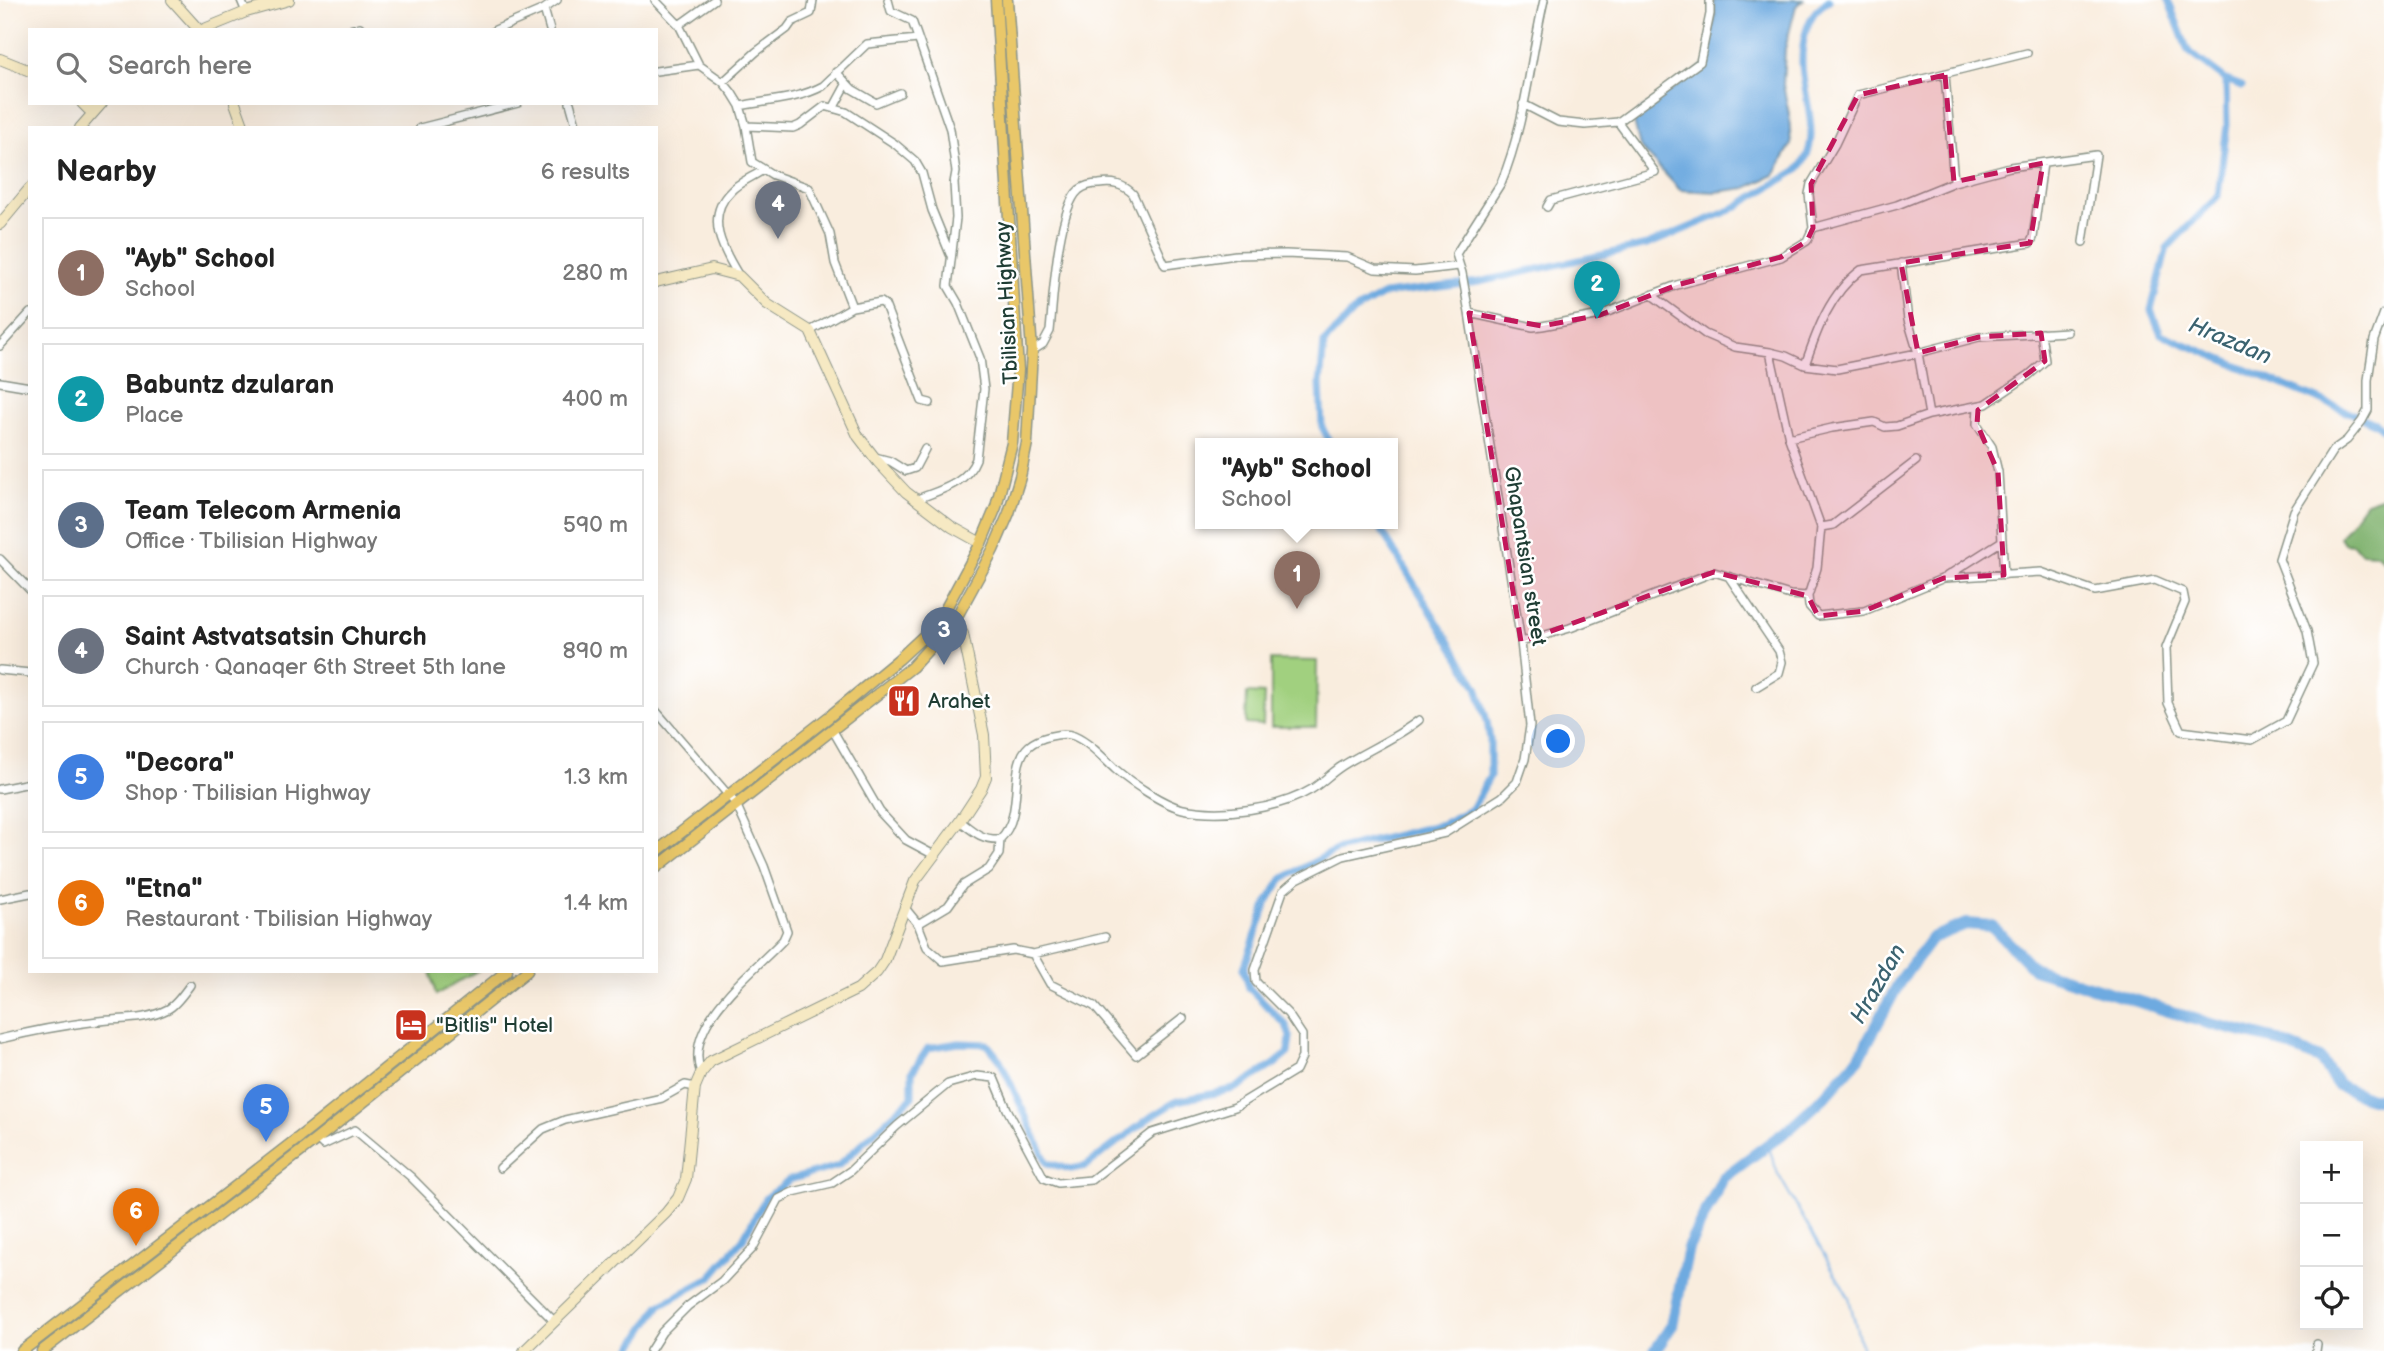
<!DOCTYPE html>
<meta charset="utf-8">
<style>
:root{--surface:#fff;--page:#f2f2f2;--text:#222;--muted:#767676;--line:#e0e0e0;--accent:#2563eb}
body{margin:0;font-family:"Balsamiq Sans",sans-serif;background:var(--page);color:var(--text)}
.controls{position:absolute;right:21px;bottom:21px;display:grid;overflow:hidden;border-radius:0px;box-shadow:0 7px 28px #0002}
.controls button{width:63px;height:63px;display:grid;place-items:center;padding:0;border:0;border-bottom:2px solid var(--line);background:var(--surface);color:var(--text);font:35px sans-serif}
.you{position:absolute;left:1559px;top:742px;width:24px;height:24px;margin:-18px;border:5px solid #fff;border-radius:50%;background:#1a73e8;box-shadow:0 0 0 10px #1a73e833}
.badge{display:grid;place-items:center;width:46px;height:46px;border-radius:50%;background:var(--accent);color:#fff;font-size:23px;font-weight:700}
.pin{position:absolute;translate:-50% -58px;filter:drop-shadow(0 2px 4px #0008)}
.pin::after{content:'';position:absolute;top:37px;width:24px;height:21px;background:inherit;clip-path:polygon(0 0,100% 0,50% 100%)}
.popup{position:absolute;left:1195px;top:438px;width:203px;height:91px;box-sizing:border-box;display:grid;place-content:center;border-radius:0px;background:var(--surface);filter:drop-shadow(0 2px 5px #0005);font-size:23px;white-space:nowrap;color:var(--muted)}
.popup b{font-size:26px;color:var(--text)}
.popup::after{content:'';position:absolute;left:50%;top:100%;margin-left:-14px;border:14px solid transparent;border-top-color:var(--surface)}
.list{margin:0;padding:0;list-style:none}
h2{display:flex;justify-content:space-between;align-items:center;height:91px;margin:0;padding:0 28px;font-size:30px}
h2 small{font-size:23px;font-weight:400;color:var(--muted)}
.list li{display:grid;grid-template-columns:46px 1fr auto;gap:21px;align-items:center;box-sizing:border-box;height:112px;margin:0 14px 14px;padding:0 14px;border:2px solid var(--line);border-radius:0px}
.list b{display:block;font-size:26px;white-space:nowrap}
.list p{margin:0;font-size:23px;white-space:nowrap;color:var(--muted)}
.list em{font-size:23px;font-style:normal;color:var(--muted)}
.icon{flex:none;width:38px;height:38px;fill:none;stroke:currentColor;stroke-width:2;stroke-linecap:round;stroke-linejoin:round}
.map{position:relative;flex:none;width:2384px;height:1351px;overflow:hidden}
.search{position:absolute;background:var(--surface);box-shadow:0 7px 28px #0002;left:28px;top:28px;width:630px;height:77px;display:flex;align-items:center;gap:18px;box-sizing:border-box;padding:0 24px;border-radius:0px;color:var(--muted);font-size:26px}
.panel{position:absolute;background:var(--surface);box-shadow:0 7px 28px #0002;left:28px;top:126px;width:630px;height:847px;border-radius:0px}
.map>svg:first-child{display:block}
.green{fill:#a1d07f;stroke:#60865a;stroke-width:2}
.forest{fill:#80b26e;stroke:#507851;stroke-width:2}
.water{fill:#6eaae0;stroke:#46748a;stroke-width:2}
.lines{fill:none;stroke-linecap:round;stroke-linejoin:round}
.stream{stroke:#6eaae0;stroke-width:2}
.canal{stroke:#6eaae0;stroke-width:7}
.river{stroke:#6eaae0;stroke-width:12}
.street-casing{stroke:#8c9589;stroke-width:10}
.secondary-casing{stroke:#8c9589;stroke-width:12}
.primary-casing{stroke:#8c9589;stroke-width:13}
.street{stroke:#fff;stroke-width:7}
.secondary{stroke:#f6e9c3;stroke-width:10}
.primary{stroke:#e9c769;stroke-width:10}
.marked{fill:#c2185b;fill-opacity:0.2;stroke:#c2185b;stroke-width:5;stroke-dasharray:14 9;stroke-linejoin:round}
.labels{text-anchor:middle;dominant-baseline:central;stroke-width:5;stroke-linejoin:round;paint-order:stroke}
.street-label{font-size:21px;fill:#1f3d34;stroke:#fff}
.poi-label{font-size:21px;fill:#1f3d34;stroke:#fff;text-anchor:start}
.water-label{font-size:23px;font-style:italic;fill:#3b6370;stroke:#fff}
</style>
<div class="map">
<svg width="2384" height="1351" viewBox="0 0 2384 1351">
<rect width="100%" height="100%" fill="#fff"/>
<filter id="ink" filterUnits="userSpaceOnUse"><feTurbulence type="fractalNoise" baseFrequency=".0143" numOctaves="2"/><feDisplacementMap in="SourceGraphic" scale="14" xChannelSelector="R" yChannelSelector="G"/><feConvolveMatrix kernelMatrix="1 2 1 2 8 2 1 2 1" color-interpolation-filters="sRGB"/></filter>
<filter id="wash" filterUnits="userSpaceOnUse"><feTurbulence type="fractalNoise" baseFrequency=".00686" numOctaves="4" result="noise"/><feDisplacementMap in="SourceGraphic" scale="28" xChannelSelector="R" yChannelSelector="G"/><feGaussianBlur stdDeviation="1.57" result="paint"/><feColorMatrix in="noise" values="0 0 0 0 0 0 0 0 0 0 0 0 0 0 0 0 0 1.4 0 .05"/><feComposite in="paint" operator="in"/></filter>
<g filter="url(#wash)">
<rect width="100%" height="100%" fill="#f9edde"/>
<path class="green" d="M 1271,660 L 1317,661 L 1316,727 L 1271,727 Z
M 1247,693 L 1264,694 L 1263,725 L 1246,724 Z
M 430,971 L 477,971 L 436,995 Z"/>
<path class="forest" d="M 2384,496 L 2384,561 L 2377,554 L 2361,553 L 2353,544 L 2344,543 L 2340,537 L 2366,502 Z"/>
<path class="water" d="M 1714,0 L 1803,0 L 1796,6 L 1785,49 L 1783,85 L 1789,114 L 1791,145 L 1774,175 L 1746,188 L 1716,192 L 1680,190 L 1640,147 L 1634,122 L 1640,110 L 1674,89 L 1708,61 L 1715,16 Z"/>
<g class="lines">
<path class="stream" d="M 1768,1145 L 1778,1174 L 1849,1298 L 1862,1351"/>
<path class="canal" d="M 2168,0 L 2188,51 L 2226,80 L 2242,86
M 2226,80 L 2227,125 L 2218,196 L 2167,248 L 2151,310 L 2161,334 L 2375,423 L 2384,430
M 1330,443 L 1322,427 L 1320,384 L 1324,343 L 1353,312 L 1384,294 L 1479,282 L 1647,245 L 1731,210 L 1796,171 C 1826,143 1802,97 1802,62 C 1802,47 1805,28 1813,15 C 1816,9 1824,4 1829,0
M 630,1351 L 660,1305 L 710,1278 L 743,1239 L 765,1199 L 789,1180 L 838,1166 L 912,1097 L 912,1072 L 928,1048 L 959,1043 L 987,1044 L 1000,1060 L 1047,1163 L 1071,1169 L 1086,1166 L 1152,1116 L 1177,1101 L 1234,1089 L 1275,1064 L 1288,1053 L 1290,1037 L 1286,1025 L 1249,988 L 1244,968 L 1267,903 L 1282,879 L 1336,850 L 1442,824 L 1472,809 L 1490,776 L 1490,740 L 1487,721 L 1477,687 L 1377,523"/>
<path class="river" d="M 1655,1351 L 1672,1325 L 1688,1248 L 1723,1178 L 1789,1129 L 1824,1097 L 1859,1058 L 1900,981 L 1932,938 L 1966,924 L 1992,926 L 2034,969 L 2207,1023 L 2272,1039 L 2320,1059 L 2338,1085 L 2370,1099 L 2384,1099"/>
</g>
</g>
<g filter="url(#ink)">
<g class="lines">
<defs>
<path id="street" d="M 241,0 L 246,12
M 655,0 L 679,25 L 699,65 L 723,82 L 732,93 L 740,106 L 746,126 L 752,162 L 773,175 L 809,188 L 830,234 L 835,263 L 852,307
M 888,0 L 891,11 L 912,21 L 950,129 L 956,172 L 954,183 L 956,218 L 948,286 L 958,303 L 980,358 L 984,389 L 976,459 C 966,485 939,490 915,500
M 544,9 L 550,30
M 679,25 L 714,0
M 349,30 L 360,27
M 495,30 L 544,9 L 557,0
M 656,71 L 699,65
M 836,72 L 852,89 L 876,103 L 900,93
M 1945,75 L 1954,182
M 723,82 L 756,52 L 787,29 L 792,22 L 811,13 L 813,0
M 570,103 L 577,128
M 1523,104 L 1558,122 L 1585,125 L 1618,122 L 1700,62 L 1710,14 L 1710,0
M 740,106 C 768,100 797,100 823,86 L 867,44 L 918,39
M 834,107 L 846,85
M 746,126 L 793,128 L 800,125 L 825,106 L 846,112 L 895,144 L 915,161 L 922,173 L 932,210 L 950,254
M 420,128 L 518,103
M 1547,207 L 1551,200 L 1655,172 L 1618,122
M 1813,228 L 1897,205 L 1954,182 L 2010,167 L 2096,155 L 2083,242
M 1901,263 L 1908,320 L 1918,353 L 1929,415
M 739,276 C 723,250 704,217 731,191 C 739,182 753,177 763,170
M 1469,313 L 1533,327 L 1542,326 L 1600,315 L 1677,285 L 1781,257 L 1807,241 L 1813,228 L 1809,194 L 1811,184 L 1835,144 L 1858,95 L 2027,53
M 810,331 L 852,307 L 881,302 L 885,305 L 922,401 L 930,403
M 0,346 L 30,313
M 1032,351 L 1043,344 L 1050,331 C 1053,302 1057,209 1079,190 C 1084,186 1092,184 1099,184 C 1113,182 1123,184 1133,194 L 1165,265 L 1236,255 L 1286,254 L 1347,257 L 1375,269 L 1415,271 L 1459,266
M 1770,352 L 1786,356 L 1805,365 L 1837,369 L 1918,353 L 1979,337 L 2067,332
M 1805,365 C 1817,330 1830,293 1861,270 L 2030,243 L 2033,238 L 2043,163
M 0,382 L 30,387
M 1978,406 L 1977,424 L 1992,447 L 1998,472 L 2004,575
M 1789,438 L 1832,428 L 1874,422 L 1885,427 L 1897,426 L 1929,415 L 1986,404 L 2029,375 L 2045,361 L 2041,333
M 875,457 L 890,461 L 906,471 L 915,468 L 925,449
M 1821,527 L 1833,525 L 1916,461
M 0,559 L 30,590
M 1947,576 L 2002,541
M 1729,577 L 1779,651 L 1782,662 L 1779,673 L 1756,687
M 1808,596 L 1809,606 L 1818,616 L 1864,611 L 1944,578 L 2041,572 L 2095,591 L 2155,580 L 2183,592 L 2185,602 L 2166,648 L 2168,703 L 2181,731 L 2252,740 L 2286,721 L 2313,663 L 2307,631 L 2279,559 L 2294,511 L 2333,450 L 2347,440 L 2362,421 L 2368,410 L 2368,380 L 2374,340 L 2384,313
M 1521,642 L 1570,628 L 1714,572 L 1790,595 L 1808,596 L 1817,568 L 1821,527 L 1789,438 L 1770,352 L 1735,347 L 1705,334 L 1653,296
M 0,670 L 30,673
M 656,711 L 736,804 L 764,866 L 787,931 L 783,940 C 753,972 682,1024 701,1073
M 832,729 L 880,812 L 906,840 L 934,855
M 0,789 L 30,783
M 960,821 C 974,832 982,840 1000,839 C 1026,814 1007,765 1029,746 C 1038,738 1062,731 1074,736 C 1090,743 1102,757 1115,769 C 1130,782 1164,805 1183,809 C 1222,817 1279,809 1312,789 C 1323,782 1331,773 1342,766 C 1367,750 1395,739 1419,720
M 0,899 L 30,893
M 905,908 L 918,924 L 927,947 L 943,961 L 1013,950 L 1033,954 L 1050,984 L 1094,1006 L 1136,1055 L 1183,1018
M 918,924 L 948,906 L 963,885 L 989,869 L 999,854 L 1000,839
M 1033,954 L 1105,937
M 0,1039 C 32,1031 65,1025 98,1021 C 122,1018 145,1021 168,1009 C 176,1005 184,993 190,985
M 317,1139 L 323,1145 L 355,1130 L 411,1177 L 554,1321
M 500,1168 L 543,1129 L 565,1120 L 662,1098 L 685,1085 L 695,1087
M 650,1351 L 662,1332 L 688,1306 L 722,1281 L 753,1248 L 779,1199 L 793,1192 L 832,1183 L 850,1171 L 897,1126 L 948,1084 L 977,1076 L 994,1078 L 1007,1109 L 1044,1178 L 1058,1183 L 1091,1180 L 1152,1133 L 1235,1107 L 1296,1070 L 1302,1057 L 1302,1035 L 1288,1014 L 1256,982 L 1255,970 L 1283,891 L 1297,879 L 1343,856 L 1445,833 L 1502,797 L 1517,782 L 1525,759 L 1530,726 L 1521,642 L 1469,313 L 1462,273 L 1456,254 L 1501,183 C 1525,126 1530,60 1544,0
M 2316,1351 L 2317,1344"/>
<path id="secondary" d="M 172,0 L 199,30
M 202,30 L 246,12 L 289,0
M 0,59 L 30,71
M 82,103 L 92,113
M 235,103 L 244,128
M 80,128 L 102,103
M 0,224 L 30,188
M 656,282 L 712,269 L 739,276 L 767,304 L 810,331 L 858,436 L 878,462 L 906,492 L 952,527 L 981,543
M 524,1351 L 666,1213 L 678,1198 L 686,1179 L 695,1087 L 701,1073 L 711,1061 L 858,989 L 877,972 L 885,960 L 915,881 L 960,821 L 981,789 L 986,777 L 984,735 L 963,634 L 955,620 L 945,610"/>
<path id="primary" d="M 656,852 L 830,716 L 899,659 L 927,633 L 945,610 L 981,543 L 996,507 L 1012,443 L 1018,370 L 996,0
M 656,868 L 912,667 L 955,620 L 993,550 L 1009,513 L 1020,477 L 1027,443 L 1032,351 L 1007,0
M 22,1351 L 310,1129 L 507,971
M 42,1351 L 317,1139 L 527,971"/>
</defs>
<use href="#street" class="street-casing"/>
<use href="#secondary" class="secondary-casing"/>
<use href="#primary" class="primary-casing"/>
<use href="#street" class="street"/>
<use href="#secondary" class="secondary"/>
<use href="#primary" class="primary"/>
</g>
</g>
<path class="marked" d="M 1945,75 L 1954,182 L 2043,163 L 2030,243 L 1901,263 L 1918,353 L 1979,337 L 2041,333 L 2045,361 L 1978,410 L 1977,424 L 1998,472 L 2004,575 L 1944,578 L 1864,611 L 1818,616 L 1808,596 L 1714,572 L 1521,642 L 1469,313 L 1542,326 L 1600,315 L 1677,285 L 1781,257 L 1807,241 L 1813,228 L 1811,184 L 1858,95 Z"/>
<defs>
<symbol id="restaurant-square" viewBox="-11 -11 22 22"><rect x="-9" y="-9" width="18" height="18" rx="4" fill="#c8321e" stroke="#fff"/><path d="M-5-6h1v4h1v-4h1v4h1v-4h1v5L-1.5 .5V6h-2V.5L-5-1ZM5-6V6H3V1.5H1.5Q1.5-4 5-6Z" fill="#fff"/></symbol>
<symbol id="hotel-square" viewBox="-11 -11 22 22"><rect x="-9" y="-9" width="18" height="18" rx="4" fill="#c8321e" stroke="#fff"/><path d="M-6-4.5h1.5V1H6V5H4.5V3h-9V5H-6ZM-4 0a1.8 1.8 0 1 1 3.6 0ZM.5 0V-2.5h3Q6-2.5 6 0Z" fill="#fff"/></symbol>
</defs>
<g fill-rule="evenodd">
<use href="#restaurant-square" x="885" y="682" width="38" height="38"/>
<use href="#hotel-square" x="392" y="1006" width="38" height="38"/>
</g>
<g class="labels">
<g class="street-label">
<text transform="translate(1007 303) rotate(-93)">Tbilisian Highway</text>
<text transform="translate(1525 556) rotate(81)">Ghapantsian street</text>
</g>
<g class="poi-label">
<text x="928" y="701">Arahet</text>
<text x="436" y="1025">"Bitlis" Hotel</text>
</g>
<g class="water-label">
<text transform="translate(2230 341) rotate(23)">Hrazdan</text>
<text transform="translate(1878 984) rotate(-60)">Hrazdan</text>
</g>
</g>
</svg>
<div class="controls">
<button>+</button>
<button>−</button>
<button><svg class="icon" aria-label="locate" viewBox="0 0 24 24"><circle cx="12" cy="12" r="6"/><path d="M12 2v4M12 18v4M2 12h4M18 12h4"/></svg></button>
</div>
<div class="you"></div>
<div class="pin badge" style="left:1297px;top:609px;background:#8d6e63">1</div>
<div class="popup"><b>&quot;Ayb&quot; School</b>School</div>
<div class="pin badge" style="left:1597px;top:319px;background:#0f9aa8">2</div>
<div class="pin badge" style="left:944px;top:665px;background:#5c6f8a">3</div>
<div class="pin badge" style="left:778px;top:239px;background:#6b7280">4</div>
<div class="pin badge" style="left:266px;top:1142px;background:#3f7fe0">5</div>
<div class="pin badge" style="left:136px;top:1246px;background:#e8710a">6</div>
<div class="search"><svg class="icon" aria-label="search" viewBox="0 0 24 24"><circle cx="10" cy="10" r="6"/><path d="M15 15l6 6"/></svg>Search here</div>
<section class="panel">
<h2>Nearby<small>6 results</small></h2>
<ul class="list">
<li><span class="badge" style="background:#8d6e63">1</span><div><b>&quot;Ayb&quot; School</b><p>School</p></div><em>280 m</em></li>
<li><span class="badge" style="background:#0f9aa8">2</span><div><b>Babuntz dzularan</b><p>Place</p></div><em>400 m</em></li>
<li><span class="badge" style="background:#5c6f8a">3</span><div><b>Team Telecom Armenia</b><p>Office · Tbilisian Highway</p></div><em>590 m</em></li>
<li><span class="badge" style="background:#6b7280">4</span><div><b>Saint Astvatsatsin Church</b><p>Church · Qanaqer 6th Street 5th lane</p></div><em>890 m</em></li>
<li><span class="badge" style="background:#3f7fe0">5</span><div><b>&quot;Decora&quot;</b><p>Shop · Tbilisian Highway</p></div><em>1.3 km</em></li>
<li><span class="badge" style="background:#e8710a">6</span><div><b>&quot;Etna&quot;</b><p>Restaurant · Tbilisian Highway</p></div><em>1.4 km</em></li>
</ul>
</section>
</div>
